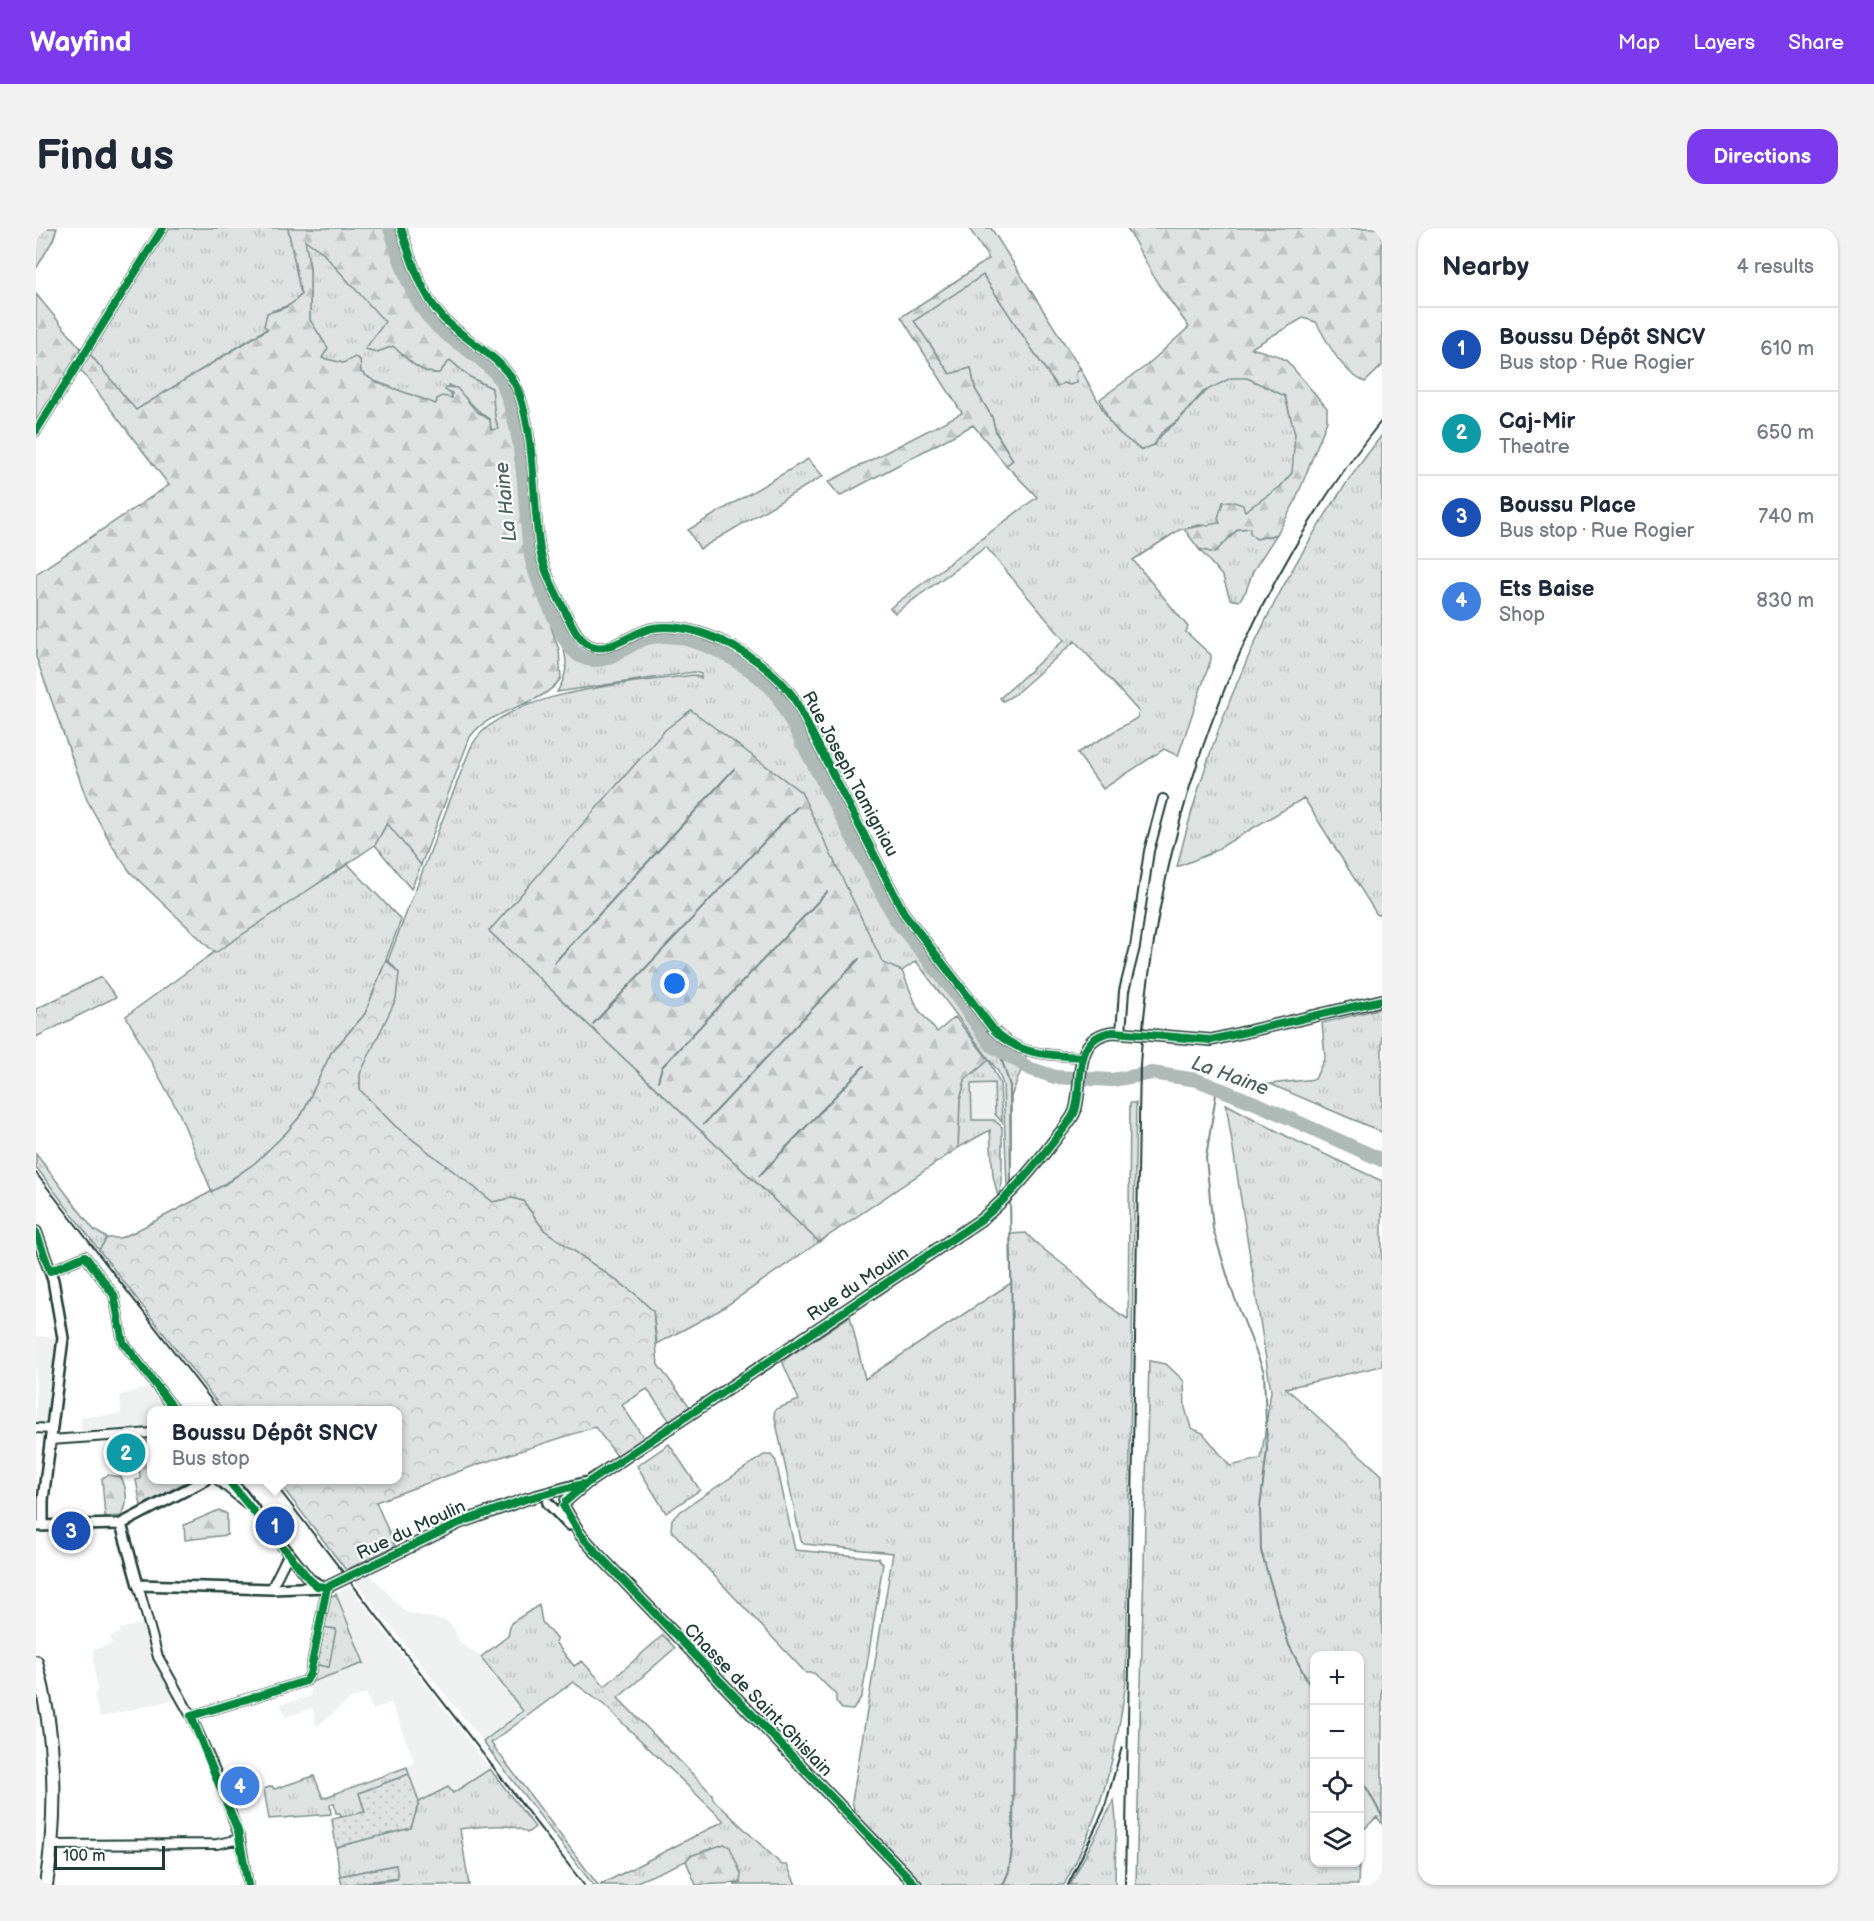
<!DOCTYPE html>
<meta charset="utf-8">
<style>
:root{--surface:#fff;--page:#f2f2f3;--text:#1f2937;--muted:#747a83;--line:#e0e1e3;--accent:#7c3aed}
body{margin:0;font-family:"Balsamiq Sans",sans-serif;background:var(--page);color:var(--text)}
.controls{position:absolute;right:18px;bottom:18px;display:grid;overflow:hidden;border-radius:12px;box-shadow:0 2px 4px #0004}
.controls button{width:54px;height:54px;display:grid;place-items:center;padding:0;border:0;border-bottom:2px solid var(--line);background:var(--surface);color:var(--text);font:30px sans-serif}
.scale{position:absolute;left:18px;bottom:15px;width:111px;box-sizing:border-box;padding-left:6px;border:3px solid #1f3d34;border-top:0;font-size:16px;line-height:21px;white-space:nowrap;color:#1f3d34;-webkit-text-stroke:4px #fff;paint-order:stroke}
.you{position:absolute;left:639px;top:756px;width:21px;height:21px;margin:-15px;border:4px solid #fff;border-radius:50%;background:#1a73e8;box-shadow:0 0 0 9px #1a73e833}
.badge{display:grid;place-items:center;width:39px;height:39px;border-radius:50%;background:var(--accent);color:#fff;font-size:20px;font-weight:700}
.pin{position:absolute;translate:-50% -50%;border:3px solid #fff;box-shadow:0 2px 6px #0006}
.popup{position:absolute;left:111px;top:1178px;width:255px;height:78px;box-sizing:border-box;display:grid;place-content:center;border-radius:12px;background:var(--surface);filter:drop-shadow(0 2px 4px #0005);font-size:20px;white-space:nowrap;color:var(--muted)}
.popup b{font-size:22px;color:var(--text)}
.popup::after{content:'';position:absolute;left:50%;top:100%;margin-left:-12px;border:12px solid transparent;border-top-color:var(--surface)}
.list{margin:0;padding:0;list-style:none}
h2{display:flex;justify-content:space-between;align-items:center;height:78px;margin:0;padding:0 24px;font-size:26px}
h2 small{font-size:20px;font-weight:400;color:var(--muted)}
.list li{display:grid;grid-template-columns:39px 1fr auto;gap:18px;align-items:center;box-sizing:border-box;height:84px;padding:0 24px;border-top:2px solid var(--line)}
.list b{display:block;font-size:22px;white-space:nowrap}
.list p{margin:0;font-size:20px;white-space:nowrap;color:var(--muted)}
.list em{font-size:20px;font-style:normal;color:var(--muted)}
.icon{flex:none;width:33px;height:33px;fill:none;stroke:currentColor;stroke-width:2;stroke-linecap:round;stroke-linejoin:round}
.map{position:relative;flex:none;width:1346px;height:1657px;overflow:hidden;border-radius:18px}
header{display:flex;align-items:center;gap:36px;box-sizing:border-box;height:84px;padding:0 30px;background:var(--accent);color:#fff}
header strong{font-size:28px}
nav{display:flex;gap:33px;margin-inline-start:auto;font-size:21px}
.intro{display:flex;align-items:center;justify-content:space-between;box-sizing:border-box;height:144px;padding:0 36px}
h1{margin:0;font-size:42px}
.button{padding:15px 27px;border-radius:18px;background:var(--accent);color:#fff;font-size:21px;font-weight:700}
main{display:flex;gap:36px;padding:0 36px}
aside{flex:1;background:var(--surface);border-radius:18px;box-shadow:0 2px 4px #0004}
.map>svg:first-child{display:block}
.built{fill:#eef1f0}
.grass{fill:url(#grass-tufts);stroke:#7e908b;stroke-width:1.5}
.forest{fill:url(#forest-firs);stroke:#7e908b;stroke-width:1.5;fill-rule:evenodd}
.park{fill:url(#park-crowns);stroke:#7e908b;stroke-width:1.5}
.garden{fill:url(#garden-dots);stroke:#7e908b;stroke-width:1.5}
.lines{fill:none;stroke-linecap:round;stroke-linejoin:round}
.stream{stroke:#758883;stroke-width:2}
.river{stroke:#afbab7;stroke-width:14}
.minor-casing{stroke:#1f3d34;stroke-width:12}
.tertiary-casing{stroke:#1f3d34;stroke-width:14}
.primary-casing{stroke:#1f3d34;stroke-width:16}
.minor{stroke:#fff;stroke-width:8}
.tertiary{stroke:#fff;stroke-width:9}
.primary{stroke:#fff;stroke-width:12}
.rail{stroke:#1f3d34;stroke-width:2}
.cycleway-casing{stroke:#fff;stroke-width:11}
.cycleway{stroke:#00873e;stroke-width:8}
.labels{text-anchor:middle;dominant-baseline:central;stroke-width:4.5;stroke-linejoin:round;paint-order:stroke}
.street-label{font-size:18px;fill:#1f3d34;stroke:#fff}
.water-label{font-size:20px;font-style:italic;fill:#4a625b;stroke:#fff}
</style>
<header>
<strong>Wayfind</strong>
<nav><a>Map</a><a>Layers</a><a>Share</a></nav>
</header>
<div class="intro"><h1>Find us</h1><a class="button">Directions</a></div>
<main>
<div class="map">
<svg width="1346" height="1657" viewBox="0 0 1346 1657">
<defs>
<pattern id="grass-tufts" width="24" height="20" patternUnits="userSpaceOnUse" patternTransform="scale(1.5)"><rect width="24" height="20" fill="#dee3e2"/><path d="M3 7l-1-3M5 7V3M7 7l1-3M15 17l-1-3M17 17v-4M19 17l1-3" fill="none" stroke="#bec4c2"/></pattern>
<pattern id="forest-firs" width="22" height="20" patternUnits="userSpaceOnUse" patternTransform="scale(1.5)"><rect width="22" height="20" fill="#dee3e2"/><path d="M5 1l3.5 6h-7zM16 11l3.5 6h-7z" fill="#bec4c2"/></pattern>
<pattern id="park-crowns" width="20" height="18" patternUnits="userSpaceOnUse" patternTransform="scale(1.5)"><rect width="20" height="18" fill="#dee3e2"/><path d="M2 6a3 3 0 1 1 6 0M12 15a3 3 0 1 1 6 0" fill="none" stroke="#bec4c2"/></pattern>
<pattern id="garden-dots" width="8" height="8" patternUnits="userSpaceOnUse" patternTransform="scale(1.5)"><rect width="8" height="8" fill="#dee3e2"/><path d="M2 2h.1M6 6h.1" fill="none" stroke="#bec4c2" stroke-width="1.8" stroke-linecap="round"/></pattern>
</defs>
<rect width="100%" height="100%" fill="#fff"/>
<filter id="ink" filterUnits="userSpaceOnUse"><feTurbulence type="fractalNoise" baseFrequency=".0167" numOctaves="2"/><feDisplacementMap in="SourceGraphic" scale="12" xChannelSelector="R" yChannelSelector="G"/><feConvolveMatrix kernelMatrix="1 2 1 2 8 2 1 2 1" color-interpolation-filters="sRGB"/></filter>
<g filter="url(#ink)">
<path class="built" d="M 935,855 L 958,855 L 959,886 L 966,894 L 966,899 L 958,892 L 936,893 Z
M 0,1108 L 27,1110 L 15,1201 L 0,1200 Z
M 115,1159 L 133,1182 L 116,1182 L 116,1199 L 45,1202 L 45,1189 L 85,1186 L 84,1167 Z
M 332,1344 L 369,1384 L 411,1393 L 419,1401 L 420,1408 L 425,1415 L 445,1429 L 487,1483 L 447,1514 L 318,1352 Z
M 314,1359 L 454,1541 L 416,1565 L 412,1559 L 383,1574 L 371,1539 L 379,1535 L 355,1474 L 337,1482 L 330,1465 L 314,1471 L 280,1499 L 277,1480 L 249,1489 L 245,1476 L 275,1468 L 273,1455 L 328,1435 L 300,1366 Z
M 112,1394 L 122,1429 L 145,1470 L 64,1489 L 58,1466 L 61,1465 L 57,1422 L 76,1416 L 74,1409 L 84,1405 L 83,1401 Z"/>
<path class="grass" d="M 0,0 L 21,0 L 17,12 L 0,41 Z
M 130,0 L 252,0 L 265,67 L 256,76 L 231,85 L 232,100 L 99,183 L 53,125 Z
M 268,11 L 285,23 L 350,94 L 330,121 L 341,124 L 357,118 C 370,130 384,146 403,145 L 414,132 L 434,149 L 456,160 C 458,174 457,189 463,202 L 455,203 L 454,192 C 440,183 424,162 413,157 L 416,170 L 401,177 L 338,153 L 324,144 L 324,132 L 307,135 L 285,130 L 291,120 L 274,92 L 274,40 Z
M 947,47 L 1021,159 L 1044,140 L 1073,193 L 1083,205 L 1105,222 L 1118,217 C 1125,204 1134,201 1144,191 C 1162,172 1180,143 1212,150 C 1225,153 1237,163 1249,168 L 1259,206 L 1259,237 L 1256,245 L 1244,259 L 1209,284 L 1176,298 L 1163,297 L 1143,302 L 1097,332 L 1152,399 L 1150,404 L 1175,427 L 1175,431 L 1142,528 L 1128,521 L 1067,561 L 1041,525 L 1101,490 L 1103,484 L 1039,413 L 978,467 L 967,473 L 964,470 L 1028,412 L 950,319 L 859,385 L 854,380 L 1001,269 L 970,237 L 977,232 L 960,204 L 956,189 L 939,161 L 935,140 L 914,146 L 878,93 Z
M 1346,207 L 1346,686 L 1341,687 L 1268,570 L 1173,626 L 1141,639 C 1179,482 1246,335 1346,207 Z
M 772,231 L 787,248 L 664,321 L 652,302 Z
M 1215,300 L 1221,311 L 1241,306 L 1217,343 L 1210,363 L 1203,373 L 1194,371 L 1187,349 L 1163,321 L 1178,325 L 1202,301 Z
M 530,392 L 553,420 L 626,402 L 675,413 L 726,438 L 756,471 L 861,678 L 976,820 L 991,826 L 975,869 L 975,959 L 971,960 L 967,857 L 962,843 L 880,733 L 866,743 L 847,736 L 810,662 L 453,703 L 783,1014 L 684,1082 L 621,1116 L 617,1083 L 598,1065 L 508,1002 L 487,973 L 476,970 L 457,974 L 359,898 L 324,862 L 324,846 L 363,745 L 352,732 L 434,521 C 461,462 600,455 658,447 L 665,450 L 665,446 L 658,444 L 521,464 C 536,441 530,422 519,399 Z
M 352,594 L 385,637 L 375,661 L 339,617 Z
M 312,636 L 365,692 L 329,786 L 295,825 L 266,886 L 250,905 L 219,935 L 176,964 L 143,885 L 90,788 L 199,709 Z
M 65,749 L 80,769 L 0,809 L 0,781 Z
M 1346,780 L 1346,904 L 1234,856 L 1279,851 L 1289,829 L 1286,795 Z
M 953,832 L 964,856 L 966,894 L 959,886 L 958,855 L 935,856 L 936,892 L 958,892 L 966,899 L 966,956 L 962,969 L 957,948 L 954,902 L 922,920 L 924,872 L 929,852 Z
M 1094,875 L 1100,875 L 1090,1453 C 1080,1529 1065,1589 1028,1657 L 886,1657 L 820,1588 L 816,1573 L 857,1325 L 768,1316 L 765,1313 L 738,1185 L 740,1181 L 763,1172 L 746,1133 L 814,1088 L 829,1151 L 975,1055 L 974,1006 L 990,1005 C 1006,1023 1027,1034 1044,1051 C 1060,1067 1072,1079 1092,1091 Z
M 1190,876 L 1256,911 L 1346,953 L 1346,1138 L 1250,1160 L 1346,1247 L 1346,1596 L 1341,1589 L 1326,1603 L 1324,1631 L 1324,1428 L 1278,1428 L 1278,1634 L 1323,1635 L 1322,1657 L 1100,1657 L 1113,1133 L 1130,1136 L 1148,1153 L 1149,1180 L 1155,1200 L 1167,1205 L 1194,1238 L 1225,1231 L 1235,1163 Z
M 0,926 L 58,1002 L 71,1010 L 63,1022 L 0,939 Z
M 633,1216 L 664,1262 L 630,1285 L 601,1238 Z
M 728,1227 L 735,1227 L 740,1233 L 759,1322 L 842,1330 L 847,1336 L 826,1468 L 817,1482 L 806,1481 L 800,1474 L 800,1467 L 778,1445 L 770,1445 L 635,1302 L 636,1291 L 645,1283 Z
M 300,1366 L 328,1435 L 276,1454 L 278,1436 L 292,1439 L 286,1399 L 291,1370 Z
M 503,1377 L 506,1394 L 521,1412 L 519,1414 L 538,1438 L 546,1433 L 569,1458 L 627,1407 L 639,1420 L 582,1470 L 676,1566 L 677,1571 L 746,1637 L 751,1637 L 760,1657 L 698,1657 L 704,1655 L 654,1628 L 650,1633 L 594,1657 L 564,1657 L 688,1593 L 568,1477 L 537,1454 L 455,1515 L 562,1657 L 557,1657 L 447,1514 L 487,1483 L 445,1429 L 472,1408 L 475,1395 Z
M 371,1539 L 373,1546 L 323,1565 L 329,1584 L 305,1589 L 304,1585 L 300,1585 L 298,1575 L 294,1576 L 295,1586 L 233,1591 L 228,1561 L 236,1558 L 238,1561 L 278,1548 L 287,1570 Z
M 454,1541 L 499,1599 L 491,1605 C 476,1593 443,1599 424,1601 L 433,1657 L 320,1657 L 361,1651 L 359,1637 L 304,1648 L 300,1619 L 375,1600 L 383,1574 L 412,1559 L 417,1565 Z
M 1078,1572 L 1080,1592 L 1079,1657 L 1034,1657 Z"/>
<path class="forest" d="M 252,0 L 351,0 L 375,67 L 390,92 L 414,115 L 460,149 L 467,164 L 475,198 L 491,322 L 498,353 L 517,396 L 515,399 L 523,422 L 525,450 C 504,481 456,478 434,509 L 385,637 L 351,595 L 339,617 L 179,725 L 95,645 L 77,619 L 51,572 L 0,429 L 0,346 L 133,257 L 43,140 L 53,125 L 100,182 L 232,101 L 228,98 L 231,85 C 246,82 255,78 265,67 ZM 269,12 L 285,23 L 349,94 L 329,121 L 341,124 L 357,118 C 370,130 384,146 403,145 L 414,132 L 434,149 L 456,160 C 458,174 457,189 463,201 L 455,202 L 454,192 L 440,183 L 421,160 L 410,159 L 409,162 L 416,165 L 416,170 L 406,168 L 401,171 L 400,176 L 338,153 L 325,144 L 324,132 L 319,129 L 307,135 L 286,130 L 292,120 L 274,92 L 274,40 Z
M 933,0 L 955,0 L 1044,140 L 1040,145 L 1041,154 L 1034,157 L 1027,155 L 1021,159 L 947,47 L 878,93 L 914,146 L 935,140 L 939,161 L 956,189 L 960,205 L 977,232 L 970,237 L 937,197 L 804,268 L 792,254 L 926,185 L 865,89 L 953,31 Z
M 1091,0 L 1346,0 L 1346,138 L 1329,154 C 1305,144 1292,115 1280,94 L 1267,90 L 1215,120 L 1243,128 L 1251,133 L 1291,180 L 1291,193 L 1259,274 L 1241,306 L 1220,311 L 1214,305 L 1214,300 L 1202,301 L 1178,325 L 1163,321 L 1148,301 L 1184,295 L 1182,290 L 1187,274 L 1195,273 L 1207,277 L 1209,283 L 1244,259 L 1256,245 L 1259,206 L 1249,168 L 1211,150 L 1195,150 L 1167,164 L 1143,191 L 1125,205 L 1118,217 L 1105,222 L 1083,205 L 1073,193 L 1064,171 L 1110,138 L 1153,99 L 1122,56 Z
M 0,66 L 47,123 L 0,198 Z
M 655,482 L 765,564 L 847,735 L 866,743 L 882,781 L 901,804 L 919,789 L 953,832 L 929,852 L 924,872 L 922,920 L 783,1014 L 453,703 L 629,502 Z
M 97,1213 L 115,1213 L 116,1252 L 154,1252 L 105,1278 L 100,1252 L 104,1251 L 103,1233 L 97,1233 Z
M 72,1247 L 85,1249 C 91,1261 93,1277 85,1288 L 69,1289 L 66,1250 Z
M 183,1282 L 191,1286 L 191,1307 L 149,1312 L 148,1297 Z
M 688,1616 L 694,1619 L 705,1646 L 704,1655 L 660,1657 L 650,1633 L 654,1628 Z"/>
<path class="park" d="M 350,732 L 363,745 L 360,771 L 324,846 L 324,862 L 359,898 L 457,974 L 476,970 L 487,973 L 508,1002 L 598,1065 L 617,1083 L 622,1137 L 658,1184 L 638,1199 L 611,1161 L 586,1177 L 612,1216 L 585,1233 L 559,1199 L 443,1236 L 340,1274 L 359,1318 L 310,1342 L 241,1252 L 362,1252 L 362,1182 L 187,1182 L 63,1022 L 71,1010 L 84,1010 L 96,1005 L 188,957 L 219,935 L 250,905 L 266,886 L 295,825 L 329,786 Z"/>
<path class="garden" d="M 286,1399 L 300,1401 L 293,1439 L 278,1436 Z
M 373,1546 L 383,1574 L 375,1600 L 300,1619 L 296,1591 L 329,1584 L 323,1565 Z
M 360,1637 L 362,1650 L 306,1657 L 304,1648 Z"/>
<g class="lines">
<path class="stream" d="M 518,735 L 698,541
M 557,796 L 761,579
M 963,823 L 974,858 L 975,960
M 622,853 L 626,839 L 791,664
M 1181,860 L 1170,930 L 1177,1001 L 1196,1063 L 1228,1144 L 1231,1222 L 1224,1280 L 1225,1323 L 1253,1417 L 1278,1466
M 668,896 L 823,731
M 723,948 L 828,838
M 1324,1548 L 1346,1588
M 967,1657 L 973,1643 L 977,1614 L 979,1304 L 974,968"/>
<path class="river" d="M 354,0 C 364,30 372,62 391,87 C 410,112 442,124 460,146 C 469,157 474,175 477,188 C 490,232 488,278 494,323 C 498,347 509,369 519,391 C 525,404 531,420 544,428 C 568,442 590,416 611,410 C 652,399 714,436 740,465 L 860,692 L 911,755 L 956,818 L 995,841 L 1019,849 L 1076,852 L 1116,845 L 1161,852 L 1224,877 L 1346,932"/>
<defs>
<path id="minor" d="M 365,0 C 374,29 386,67 407,90 C 432,116 470,129 483,165 C 500,215 496,270 504,322 C 508,344 520,365 530,385 C 535,395 540,408 550,415 C 571,430 596,403 617,400 C 665,393 732,431 758,470 L 868,685 L 957,801 C 981,827 1012,827 1045,829
M 0,203 L 127,0
M 1085,805 L 1088,763 L 1099,719 L 1113,623 L 1127,571
M 14,1043 L 49,1028 L 78,1067 L 87,1114 L 139,1182
M 0,1200 L 15,1201
M 14,1212 L 116,1205
M 182,1252 L 211,1276
M 102,1357 L 122,1429 L 155,1488 L 184,1554 L 204,1611 L 212,1657
M 235,1361 L 252,1327
M 155,1488 L 270,1453 L 274,1446 L 291,1359
M 16,1617 L 181,1616 L 204,1611"/>
<path id="tertiary" d="M 0,1004 L 17,1052 L 27,1110 L 7,1272 L 7,1298
M 190,1252 L 202,1261 L 273,1351 L 285,1358
M 530,1273 L 551,1255 L 946,991 C 975,967 998,939 1021,909 C 1027,901 1036,892 1039,883 C 1048,855 1035,808 1078,804 L 1175,812 L 1346,772
M 512,1275 L 533,1297
M 528,1279 L 544,1306 L 559,1323 L 880,1657
M 85,1296 L 102,1357 L 235,1361 L 291,1359 L 423,1295 L 490,1271 L 548,1255
M 0,1298 L 85,1296 L 169,1252"/>
<path id="primary" d="M 0,1434 C 20,1506 22,1584 10,1657"/>
</defs>
<use href="#minor" class="minor-casing"/>
<use href="#tertiary" class="tertiary-casing"/>
<use href="#primary" class="primary-casing"/>
<use href="#minor" class="minor"/>
<use href="#tertiary" class="tertiary"/>
<use href="#primary" class="primary"/>
<path class="rail" d="M 0,945 L 183,1182
M 236,1252 L 548,1657
M 1032,1657 L 1068,1582 L 1086,1519
M 1089,1657 L 1104,837 C 1119,602 1198,377 1346,192"/>
<defs>
<path id="cycleway" d="M 365,0 C 374,29 386,67 407,90 C 432,116 470,129 483,165 C 500,215 496,270 504,322 C 508,344 520,365 530,385 C 535,395 540,408 550,415 C 571,430 596,403 617,400 C 665,393 732,431 758,470 L 868,685 L 957,801 C 981,827 1012,827 1045,829
M 0,203 L 127,0
M 0,1004 L 14,1043 L 49,1028 L 78,1067 L 87,1114 L 139,1182
M 192,1252 L 273,1351 L 281,1358 L 291,1359 L 423,1295 L 490,1271 L 546,1256
M 530,1273 L 551,1255 L 946,991 C 975,967 998,939 1021,909 C 1027,901 1036,892 1039,883 C 1048,855 1035,808 1078,804 L 1175,812 L 1346,772
M 528,1279 L 544,1306 L 559,1323 L 880,1657
M 212,1657 L 202,1603 L 155,1488 L 270,1453 L 274,1446 L 291,1359"/>
</defs>
<use href="#cycleway" class="cycleway-casing"/>
<use href="#cycleway" class="cycleway"/>
</g>
</g>
<g class="labels">
<g class="street-label">
<text transform="translate(814 546) rotate(62)">Rue Joseph Tamigniau</text>
<text transform="translate(822 1056) rotate(-34)">Rue du Moulin</text>
<text transform="translate(375 1302) rotate(-25)">Rue du Moulin</text>
<text transform="translate(722 1472) rotate(46)">Chasse de Saint-Ghislain</text>
</g>
<g class="water-label">
<text transform="translate(470 274) rotate(-96)">La Haine</text>
<text transform="translate(1194 848) rotate(20)">La Haine</text>
</g>
</g>
</svg>
<div class="controls">
<button>+</button>
<button>−</button>
<button><svg class="icon" aria-label="locate" viewBox="0 0 24 24"><circle cx="12" cy="12" r="6"/><path d="M12 2v4M12 18v4M2 12h4M18 12h4"/></svg></button>
<button><svg class="icon" aria-label="layers" viewBox="0 0 24 24"><path d="M12 4l9 5-9 5-9-5zM3 14l9 5 9-5"/></svg></button>
</div>
<div class="scale">100 m</div>
<div class="you"></div>
<div class="pin badge" style="left:239px;top:1298px;background:#1a4fb4">1</div>
<div class="popup"><b>Boussu Dépôt SNCV</b>Bus stop</div>
<div class="pin badge" style="left:90px;top:1225px;background:#0f9aa8">2</div>
<div class="pin badge" style="left:35px;top:1303px;background:#1a4fb4">3</div>
<div class="pin badge" style="left:204px;top:1558px;background:#3f7fe0">4</div>
</div>
<aside>
<h2>Nearby<small>4 results</small></h2>
<ul class="list">
<li><span class="badge" style="background:#1a4fb4">1</span><div><b>Boussu Dépôt SNCV</b><p>Bus stop · Rue Rogier</p></div><em>610 m</em></li>
<li><span class="badge" style="background:#0f9aa8">2</span><div><b>Caj-Mir</b><p>Theatre</p></div><em>650 m</em></li>
<li><span class="badge" style="background:#1a4fb4">3</span><div><b>Boussu Place</b><p>Bus stop · Rue Rogier</p></div><em>740 m</em></li>
<li><span class="badge" style="background:#3f7fe0">4</span><div><b>Ets Baise</b><p>Shop</p></div><em>830 m</em></li>
</ul>
</aside>
</main>
